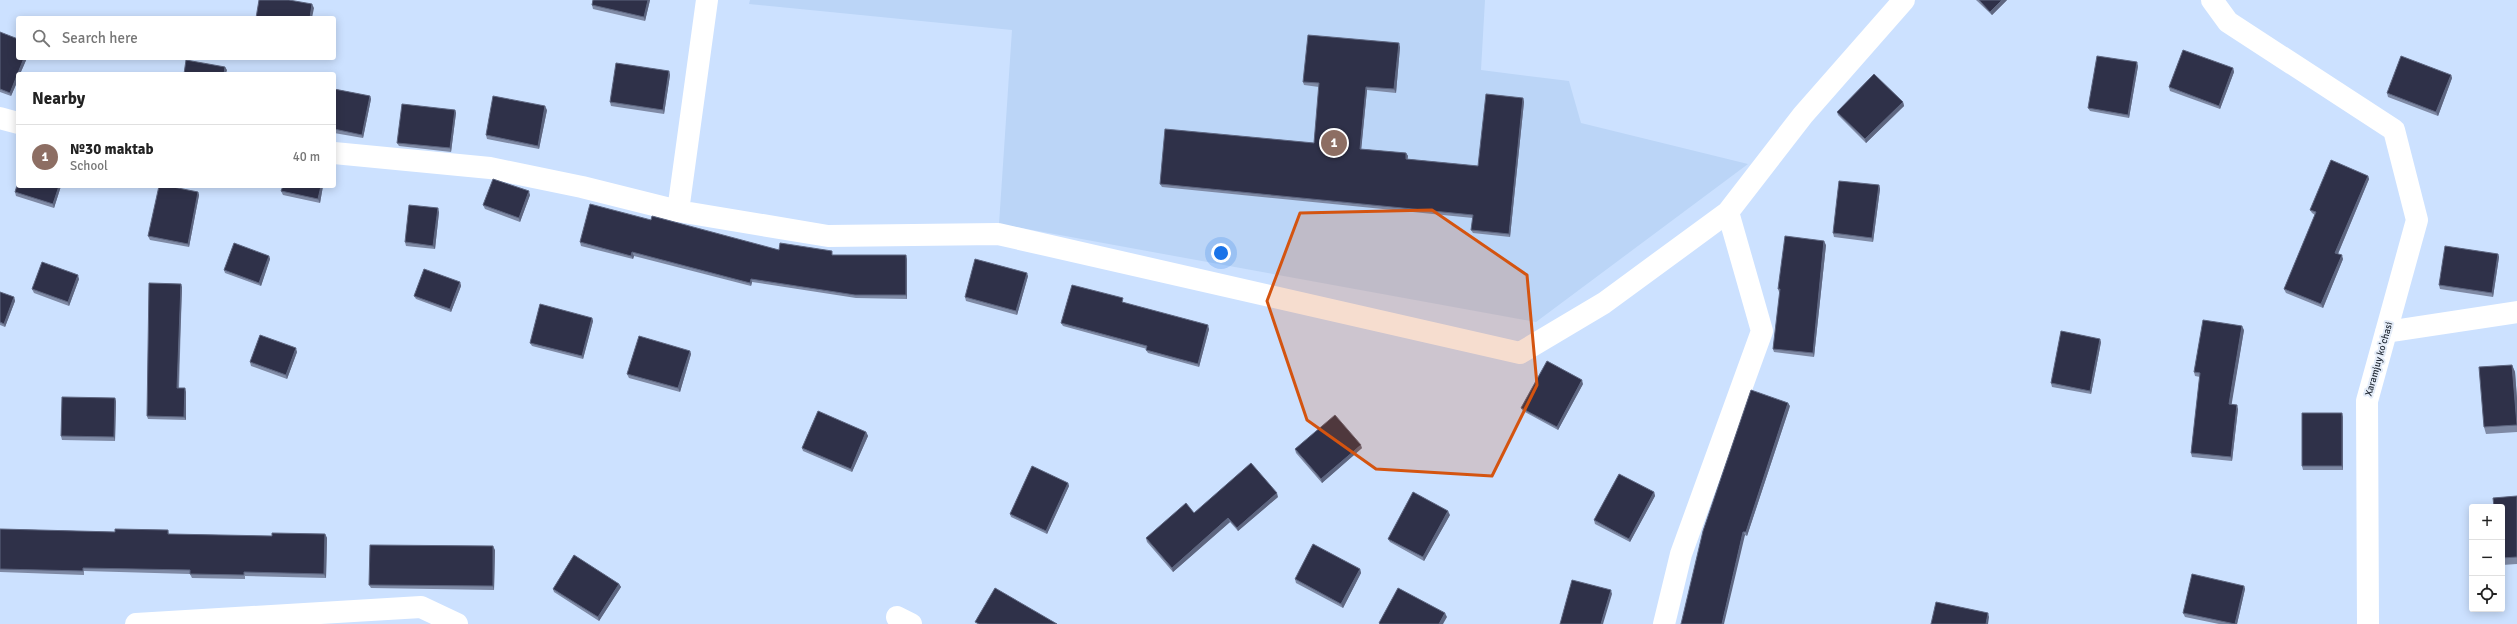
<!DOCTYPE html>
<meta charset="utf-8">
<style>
:root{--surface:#fff;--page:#f2f2f2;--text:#222;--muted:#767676;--line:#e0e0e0;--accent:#0b8043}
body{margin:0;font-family:Signika,sans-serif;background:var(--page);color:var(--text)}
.controls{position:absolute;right:12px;bottom:12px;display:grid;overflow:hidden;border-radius:4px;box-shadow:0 2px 10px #0003}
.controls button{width:36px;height:36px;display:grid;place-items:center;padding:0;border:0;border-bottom:1px solid var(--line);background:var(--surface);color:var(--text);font:20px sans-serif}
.you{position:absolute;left:1221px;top:253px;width:14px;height:14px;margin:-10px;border:3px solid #fff;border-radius:50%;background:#1a73e8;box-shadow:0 0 0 6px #1a73e833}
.badge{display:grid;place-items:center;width:26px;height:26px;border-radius:50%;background:var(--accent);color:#fff;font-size:13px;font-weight:700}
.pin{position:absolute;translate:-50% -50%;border:2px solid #fff;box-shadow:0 1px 4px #0006}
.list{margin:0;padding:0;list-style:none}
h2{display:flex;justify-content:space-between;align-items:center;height:52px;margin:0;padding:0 16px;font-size:17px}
h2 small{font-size:13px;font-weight:400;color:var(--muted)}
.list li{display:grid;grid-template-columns:26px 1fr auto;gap:12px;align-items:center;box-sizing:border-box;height:64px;padding:0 16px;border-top:1px solid var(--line)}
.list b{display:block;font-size:15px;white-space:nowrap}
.list p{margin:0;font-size:13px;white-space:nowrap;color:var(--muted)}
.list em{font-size:13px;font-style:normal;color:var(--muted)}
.icon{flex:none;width:22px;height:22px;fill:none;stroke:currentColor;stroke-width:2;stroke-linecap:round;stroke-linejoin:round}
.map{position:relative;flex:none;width:2517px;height:624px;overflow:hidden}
.search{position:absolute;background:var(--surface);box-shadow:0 2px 10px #0003;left:16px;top:16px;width:320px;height:44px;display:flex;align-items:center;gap:10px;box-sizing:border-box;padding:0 14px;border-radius:4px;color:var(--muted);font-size:15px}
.panel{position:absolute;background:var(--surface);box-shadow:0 2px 10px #0003;left:16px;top:72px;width:320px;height:116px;border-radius:4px}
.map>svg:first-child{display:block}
.built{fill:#bbd5f7}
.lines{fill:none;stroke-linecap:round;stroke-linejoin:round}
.minor{stroke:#fff;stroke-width:22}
.wall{fill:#7e89a4}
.shaded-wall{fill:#5e6680}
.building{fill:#2f3149;stroke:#5e6680}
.marked{fill:#d45410;fill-opacity:0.2;stroke:#d45410;stroke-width:3;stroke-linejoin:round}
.labels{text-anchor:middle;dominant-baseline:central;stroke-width:4;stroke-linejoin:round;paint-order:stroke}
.street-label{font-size:10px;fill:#242c37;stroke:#e5edf9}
</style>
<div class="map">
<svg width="2517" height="624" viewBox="0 0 2517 624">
<rect width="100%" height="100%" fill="#cce1ff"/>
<path class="built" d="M 750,0 L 1485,0 L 1481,70 L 1569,81 L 1581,123 L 1748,164 L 1536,322 L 999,224 L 1012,30 L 749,4 Z"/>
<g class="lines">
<path class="minor" d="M 2212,0 L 2228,22 L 2394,130 L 2417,220 L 2367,401 L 2368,624
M 0,118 L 18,123
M 334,153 L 490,168 L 582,187 L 678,211 L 828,236 L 998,234 L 1520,353 L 1604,303 L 1728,212 L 1803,115 L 1904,0
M 678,211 L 707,0
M 2386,332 L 2517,312
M 897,617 L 911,624
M 136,624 L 421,607 L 457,624
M 1664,624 L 1681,554 L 1762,331 L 1728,212"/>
</g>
<path class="wall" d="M 593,0 L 650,0 L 645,21 L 593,9 L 592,5 Z
M 1976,0 L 2007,0 L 1992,15 Z
M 0,32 L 27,58 L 20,74 L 18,74 L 18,80 L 11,96 L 0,92 Z
M 1400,47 L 1396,93 L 1367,90 L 1361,149 L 1406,153 L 1408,156 L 1407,159 L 1478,166 L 1523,98 L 1524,102 L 1510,237 L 1473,233 L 1471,230 L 1473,218 L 1162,187 L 1160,184 L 1314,143 L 1319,87 L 1304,85 L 1303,82 Z
M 2138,66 L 2129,118 L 2090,111 L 2088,108 Z
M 2233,68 L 2234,72 L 2220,109 L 2170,91 L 2169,87 Z
M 669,71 L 670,75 L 664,114 L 611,106 L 610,102 Z
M 2451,75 L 2452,78 L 2438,116 L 2388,97 L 2387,93 Z
M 334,89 L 370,96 L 371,99 L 363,138 L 334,133 Z
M 1903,102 L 1904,106 L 1866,143 L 1838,115 L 1837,112 Z
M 455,110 L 456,113 L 451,152 L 399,146 L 397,143 Z
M 547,110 L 539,149 L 487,139 L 486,135 Z
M 2368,176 L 2369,179 L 2338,254 L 2343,259 L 2323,308 L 2286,293 L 2284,289 L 2315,215 L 2312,213 L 2310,210 Z
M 1879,185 L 1880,189 L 1873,242 L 1834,237 L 1833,233 Z
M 61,186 L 54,208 L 16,196 L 15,192 Z
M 323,186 L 320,203 L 283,195 L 281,191 Z
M 198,192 L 199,195 L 189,247 L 150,240 L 148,236 Z
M 530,195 L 520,222 L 485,209 L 483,205 Z
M 439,212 L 435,249 L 406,246 L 405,242 Z
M 651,220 L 779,250 L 834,255 L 907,259 L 907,299 L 856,298 L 752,282 L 751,286 L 634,256 L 633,259 L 581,246 L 580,242 Z
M 1826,245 L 1814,357 L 1774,352 L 1773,349 L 1780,292 L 1779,292 L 1778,289 Z
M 2498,254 L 2499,257 L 2493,297 L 2440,289 L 2439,285 Z
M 269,256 L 270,259 L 261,286 L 225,273 L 224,270 Z
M 1028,276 L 1017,315 L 966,301 L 965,297 Z
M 79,279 L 69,306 L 34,293 L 32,289 Z
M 460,282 L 461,286 L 451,312 L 416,299 L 414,296 Z
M 182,287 L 179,388 L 186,392 L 186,420 L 148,419 L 147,416 Z
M 0,292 L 14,297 L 15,301 L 5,327 L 0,325 Z
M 1125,302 L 1124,303 L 1209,329 L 1199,367 L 1148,353 L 1146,350 L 1147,349 L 1063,326 L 1061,323 Z
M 592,318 L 593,321 L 583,359 L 532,346 L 530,343 Z
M 2244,330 L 2231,404 L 2238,409 L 2232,461 L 2192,457 L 2191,453 L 2200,377 L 2195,376 L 2194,372 Z
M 2101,342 L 2091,394 L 2052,387 L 2051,383 Z
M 690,351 L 691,354 L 680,392 L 629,378 L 627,374 Z
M 297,352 L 287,379 L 251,366 L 250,362 Z
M 2512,365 L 2515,372 L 2517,399 L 2517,432 L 2486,434 L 2484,427 Z
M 1583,384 L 1558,430 L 1523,411 L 1521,408 Z
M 116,401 L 115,441 L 62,440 L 61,436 Z
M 1790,406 L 1747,536 L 1745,535 L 1681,624 Z
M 2343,417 L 2343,470 L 2303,470 L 2302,466 Z
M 866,432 L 868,436 L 852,472 L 803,451 L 802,448 Z
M 1362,448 L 1322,483 L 1296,453 L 1295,449 Z
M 1068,483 L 1069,486 L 1047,534 L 1011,517 L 1010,514 Z
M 1654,492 L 1655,496 L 1630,542 L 1595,524 L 1594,520 Z
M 2517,496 L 2517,564 L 2502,565 L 2502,507 Z
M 1278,497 L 1238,531 L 1230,522 L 1173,572 L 1147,542 L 1146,538 Z
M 1450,515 L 1424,561 L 1390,542 L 1388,539 Z
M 0,529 L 115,532 L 168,530 L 169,534 L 272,536 L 325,534 L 327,538 L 326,578 L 245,576 L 245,579 L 192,578 L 190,574 L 84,571 L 84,575 L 0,572 Z
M 495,550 L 494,590 L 371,588 L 369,585 Z
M 1360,569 L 1361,573 L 1343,608 L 1296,583 L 1295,579 Z
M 619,584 L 621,587 L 599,621 L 554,592 L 553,589 Z
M 2244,586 L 2245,589 L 2237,624 L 2219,624 L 2185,617 L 2183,613 Z"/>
<path class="shaded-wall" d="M 648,0 L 650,0 L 645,21 L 644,17 Z
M 2002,0 L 2007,0 L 1992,15 L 1990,12 Z
M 312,4 L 314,8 L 312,18 L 310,18 Z
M 1399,43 L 1400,47 L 1396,93 L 1394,89 Z
M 24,58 L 27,58 L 20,74 L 18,74 L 18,80 L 11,96 L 10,93 Z
M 2137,62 L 2138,66 L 2129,118 L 2128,115 Z
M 225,67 L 227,70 L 226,74 L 224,74 Z
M 2233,68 L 2234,72 L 2220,109 L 2219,106 Z
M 669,71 L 670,75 L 664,114 L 663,110 Z
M 2451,75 L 2452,78 L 2438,116 L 2436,112 Z
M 1366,87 L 1367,90 L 1361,152 L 1360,149 Z
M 370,96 L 371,99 L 363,138 L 362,135 Z
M 1523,98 L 1524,102 L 1510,237 L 1509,234 Z
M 1903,102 L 1904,106 L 1866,143 L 1865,139 Z
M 545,106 L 547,110 L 539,149 L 538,146 Z
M 455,110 L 456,113 L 451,152 L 450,148 Z
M 1406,153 L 1408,156 L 1407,163 L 1406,159 Z
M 2368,176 L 2369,179 L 2337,256 L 2335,253 Z
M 1879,185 L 1880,189 L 1873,242 L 1872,238 Z
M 59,186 L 61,186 L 54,208 L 53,204 Z
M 321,186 L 323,186 L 320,203 L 318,199 Z
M 529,191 L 530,195 L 520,222 L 519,218 Z
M 198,192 L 199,195 L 189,247 L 188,244 Z
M 438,208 L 439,212 L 435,249 L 433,246 Z
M 1824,241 L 1826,245 L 1814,357 L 1813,353 Z
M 632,252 L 634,256 L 633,259 L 631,256 Z
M 2498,254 L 2499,257 L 2493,297 L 2492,293 Z
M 906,255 L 907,259 L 907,299 L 906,295 Z
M 2342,255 L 2343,259 L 2323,308 L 2321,304 Z
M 269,256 L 270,259 L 261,286 L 259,283 Z
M 1027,273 L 1028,276 L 1017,315 L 1016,311 Z
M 78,275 L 79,279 L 69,306 L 68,302 Z
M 751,279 L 752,282 L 751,286 L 750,283 Z
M 460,282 L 461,286 L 451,312 L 450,309 Z
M 181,284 L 182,287 L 178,391 L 177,388 Z
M 14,297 L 15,301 L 5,327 L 4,324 Z
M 592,318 L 593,321 L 583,359 L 582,356 Z
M 1208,325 L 1209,329 L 1199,367 L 1198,364 Z
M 2242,326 L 2244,330 L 2231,408 L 2229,404 Z
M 2100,339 L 2101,342 L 2091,394 L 2090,391 Z
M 296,348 L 297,352 L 287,379 L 286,375 Z
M 690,351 L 691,354 L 680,392 L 678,388 Z
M 2512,365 L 2515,372 L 2517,399 L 2517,424 Z
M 1582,380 L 1583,384 L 1558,430 L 1557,427 Z
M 185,388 L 186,392 L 186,420 L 184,417 Z
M 115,398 L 116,401 L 115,441 L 114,437 Z
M 1788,403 L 1790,406 L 1747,536 L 1746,532 Z
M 2237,405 L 2238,409 L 2232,461 L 2231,457 Z
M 2342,413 L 2343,417 L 2343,470 L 2342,466 Z
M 866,432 L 868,436 L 852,472 L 851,469 Z
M 1361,445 L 1362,448 L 1322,483 L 1321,479 Z
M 1068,483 L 1069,486 L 1047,534 L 1046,531 Z
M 1654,492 L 1655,496 L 1630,542 L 1629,539 Z
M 1277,493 L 1278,497 L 1238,531 L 1237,528 Z
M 1448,511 L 1450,515 L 1424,561 L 1423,557 Z
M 1228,518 L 1230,522 L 1173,572 L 1172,568 Z
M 1743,532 L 1745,535 L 1724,624 L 1722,624 Z
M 325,534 L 327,538 L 326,578 L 324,574 Z
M 493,546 L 495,550 L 494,590 L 493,586 Z
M 1360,569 L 1361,573 L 1343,608 L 1341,604 Z
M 619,584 L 621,587 L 599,621 L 598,617 Z
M 2244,586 L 2245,589 L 2237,624 L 2235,624 Z
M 1611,590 L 1612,594 L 1603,624 L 1601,624 Z
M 1445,613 L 1447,617 L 1443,624 L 1439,624 Z
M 1988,613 L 1989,617 L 1988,624 L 1986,624 Z"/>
<path class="building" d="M 259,0 L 289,0 L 312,4 L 310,18 L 256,18 Z
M 593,0 L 648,0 L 644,17 L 592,5 Z
M 1979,0 L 2002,0 L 1990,12 Z
M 0,32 L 18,39 L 18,58 L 24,58 L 10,93 L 0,89 Z
M 1308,35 L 1399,43 L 1394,89 L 1366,87 L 1360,149 L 1406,153 L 1406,159 L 1478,166 L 1486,94 L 1523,98 L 1509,234 L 1471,230 L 1473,215 L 1160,184 L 1165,129 L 1314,143 L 1319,83 L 1303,82 Z
M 2183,50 L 2233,68 L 2219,106 L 2169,87 Z
M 2097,56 L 2137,62 L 2128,115 L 2088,108 Z
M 2401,56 L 2451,75 L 2436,112 L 2387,93 Z
M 186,60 L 225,67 L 224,74 L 184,74 Z
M 616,63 L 669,71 L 663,110 L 610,102 Z
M 1874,74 L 1903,102 L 1865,139 L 1837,112 Z
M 334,89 L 370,96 L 362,135 L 334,129 Z
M 493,96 L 545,106 L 538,146 L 486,135 Z
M 402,104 L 455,110 L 450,148 L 397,143 Z
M 2331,160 L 2368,176 L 2335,253 L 2342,255 L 2321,304 L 2284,289 L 2316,212 L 2310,210 Z
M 493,179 L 529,191 L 519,218 L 483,205 Z
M 1839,181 L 1879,185 L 1872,238 L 1833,233 Z
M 18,182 L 18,186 L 59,186 L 53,204 L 15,192 Z
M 159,186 L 168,186 L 198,192 L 188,244 L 148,236 Z
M 283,186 L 321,186 L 318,199 L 281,191 Z
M 590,204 L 651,220 L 652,216 L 779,250 L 780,243 L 832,251 L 832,255 L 906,255 L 906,295 L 855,295 L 751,279 L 750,283 L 632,252 L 631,256 L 580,242 Z
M 409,205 L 438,208 L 433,246 L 405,242 Z
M 1785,236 L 1824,241 L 1813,353 L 1773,349 L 1780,289 L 1778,289 Z
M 234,243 L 269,256 L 259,283 L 224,270 Z
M 2445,246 L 2498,254 L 2492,293 L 2439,285 Z
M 975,259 L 1027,273 L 1016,311 L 965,297 Z
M 42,262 L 78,275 L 68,302 L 32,289 Z
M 424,269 L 460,282 L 450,309 L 414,296 Z
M 149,283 L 181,284 L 177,388 L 185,388 L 184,417 L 147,416 Z
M 1072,285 L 1123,298 L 1122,302 L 1208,325 L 1198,364 L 1146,350 L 1147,346 L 1061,323 Z
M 0,292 L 14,297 L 4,324 L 0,322 Z
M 540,304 L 592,318 L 582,356 L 530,343 Z
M 2203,320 L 2242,326 L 2229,404 L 2237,405 L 2231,457 L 2191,453 L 2200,373 L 2194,372 Z
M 2061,331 L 2100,339 L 2090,391 L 2051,383 Z
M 260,335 L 296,348 L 286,375 L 250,362 Z
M 639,336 L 690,351 L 678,388 L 627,374 Z
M 1547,361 L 1582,380 L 1557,427 L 1521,408 Z
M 2512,365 L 2517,425 L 2484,427 L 2479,367 Z
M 1751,390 L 1788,403 L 1746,532 L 1743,532 L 1722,624 L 1681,624 L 1703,531 Z
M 62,397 L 115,398 L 114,437 L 61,436 Z
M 818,411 L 866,432 L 851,469 L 802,448 Z
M 2302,413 L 2342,413 L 2342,466 L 2302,466 Z
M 1335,415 L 1361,445 L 1321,479 L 1295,449 Z
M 1251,463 L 1277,493 L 1237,528 L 1228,518 L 1172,568 L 1146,538 L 1186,503 L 1194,513 Z
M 1032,466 L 1068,483 L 1046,531 L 1010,514 Z
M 1619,474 L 1654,492 L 1629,539 L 1594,520 Z
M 1413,492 L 1448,511 L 1423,557 L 1388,539 Z
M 2517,496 L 2517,557 L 2502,558 L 2502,507 L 2494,507 L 2493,498 Z
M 0,529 L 115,532 L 115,529 L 168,530 L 168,534 L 272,536 L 272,533 L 325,534 L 324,574 L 244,572 L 244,575 L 190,574 L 190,570 L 83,568 L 83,571 L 0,569 Z
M 1313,544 L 1360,569 L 1341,604 L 1295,579 Z
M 370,545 L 493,546 L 493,586 L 369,585 Z
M 574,555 L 619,584 L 598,617 L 553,589 Z
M 2192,574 L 2244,586 L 2235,624 L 2183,613 Z
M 1572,580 L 1611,590 L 1601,624 L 1560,624 Z
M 995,588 L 1057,624 L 979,624 L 975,622 Z
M 1398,588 L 1445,613 L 1439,624 L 1380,624 L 1379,623 Z
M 1936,602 L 1988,613 L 1986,624 L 1931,624 Z"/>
<path class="marked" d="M 1432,210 L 1527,275 L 1537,385 L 1492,476 L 1376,469 L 1307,420 L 1267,301 L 1300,213 Z"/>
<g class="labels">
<g class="street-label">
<text transform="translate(2379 359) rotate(-74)">Xaramjuy ko'chasi</text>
</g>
</g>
</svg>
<div class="controls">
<button>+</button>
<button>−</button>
<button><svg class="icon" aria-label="locate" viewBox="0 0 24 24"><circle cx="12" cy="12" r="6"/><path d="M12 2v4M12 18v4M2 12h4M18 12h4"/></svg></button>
</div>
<div class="you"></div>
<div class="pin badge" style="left:1334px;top:143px;background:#8d6e63">1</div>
<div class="search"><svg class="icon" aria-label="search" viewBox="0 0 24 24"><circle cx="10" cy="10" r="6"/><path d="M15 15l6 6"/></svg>Search here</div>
<section class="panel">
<h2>Nearby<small></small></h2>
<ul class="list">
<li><span class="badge" style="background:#8d6e63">1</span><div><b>№30 maktab</b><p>School</p></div><em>40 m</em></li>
</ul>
</section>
</div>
